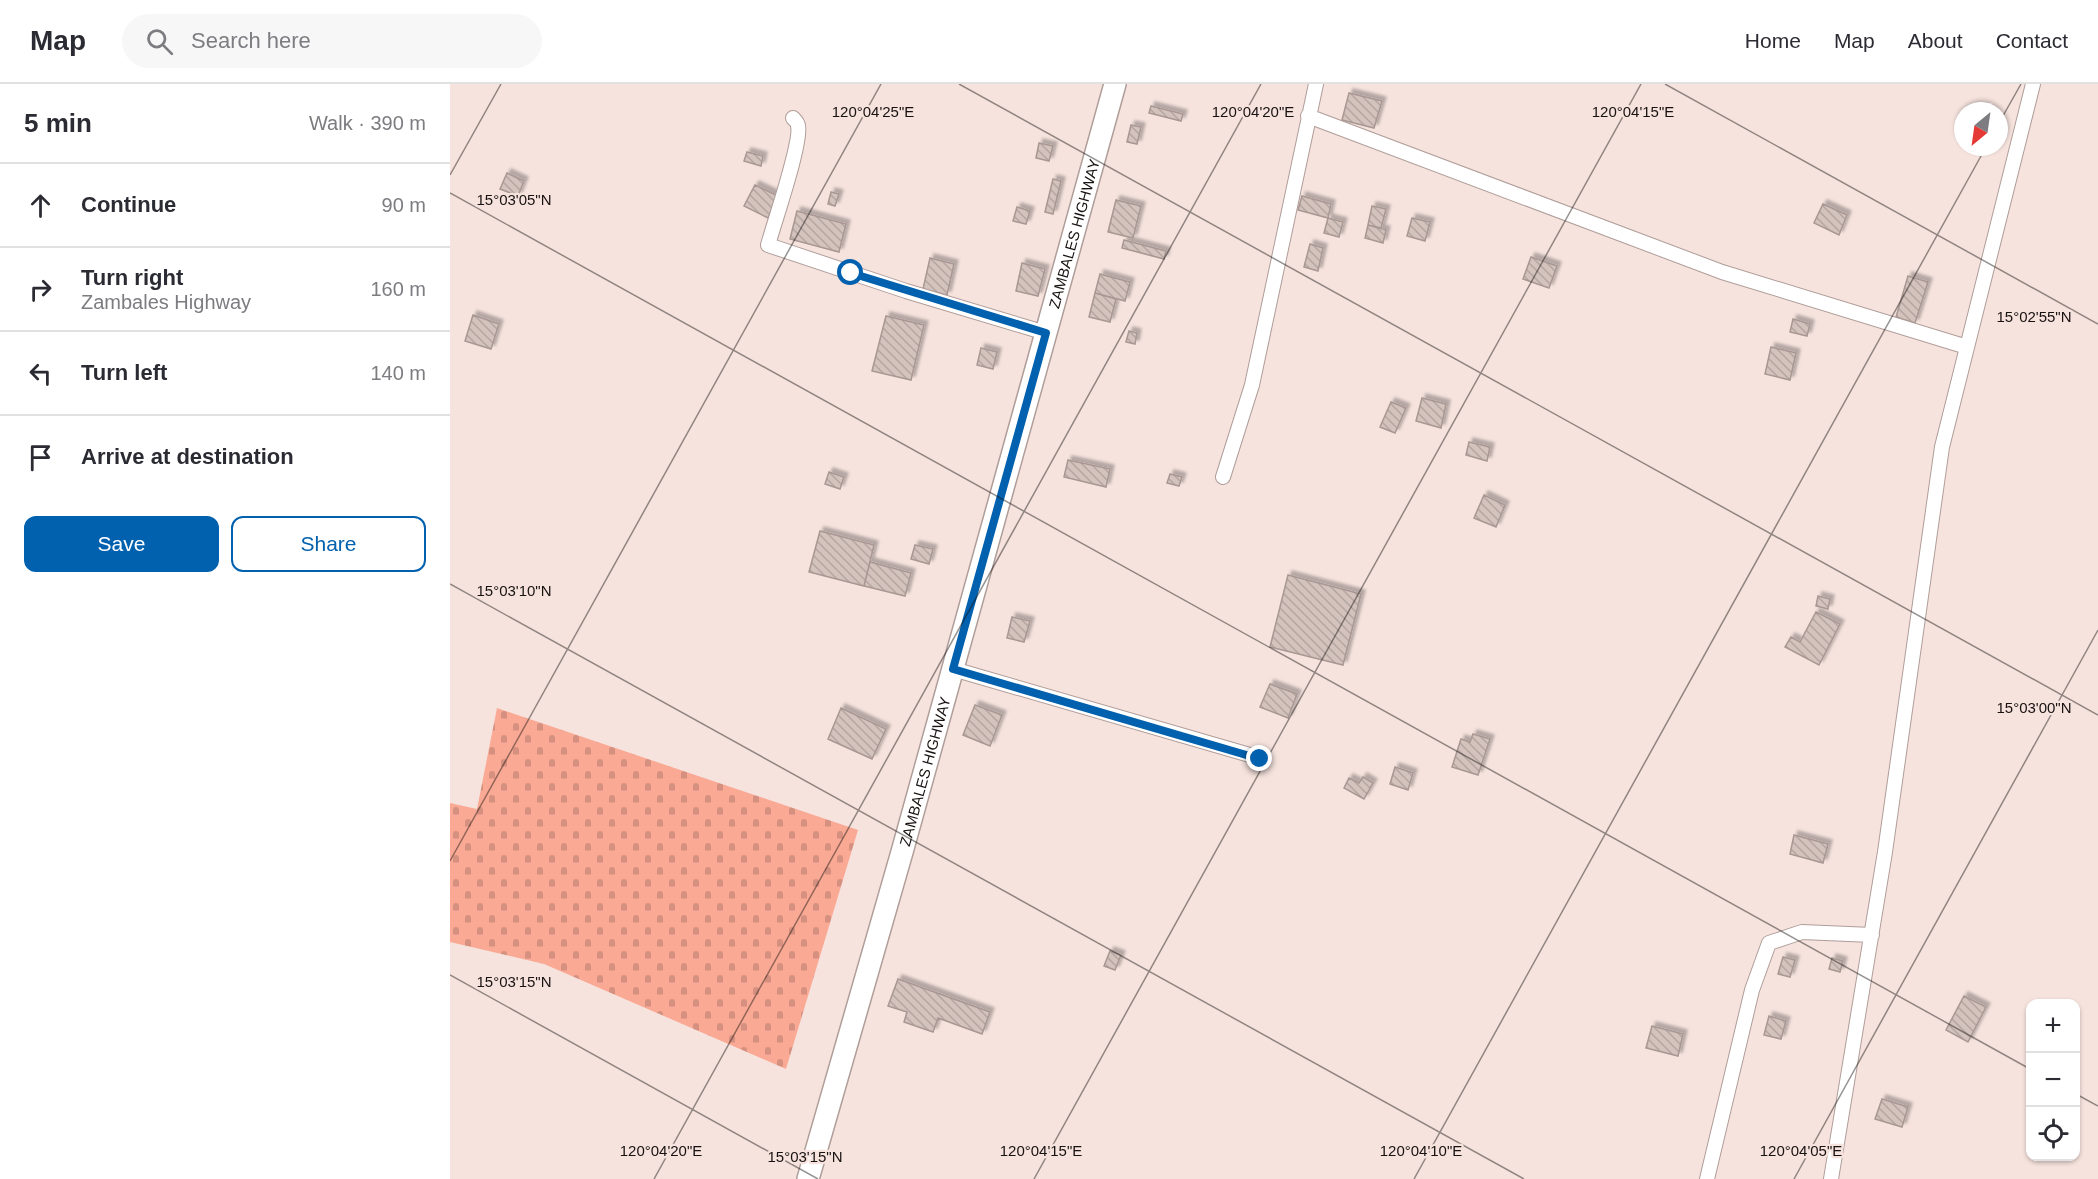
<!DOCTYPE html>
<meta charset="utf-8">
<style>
:root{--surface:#fff;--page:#f7f7f7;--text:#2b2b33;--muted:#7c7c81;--line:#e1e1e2;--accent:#0261ae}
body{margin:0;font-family:Helvetica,sans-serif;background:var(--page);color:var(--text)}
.controls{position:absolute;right:18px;bottom:18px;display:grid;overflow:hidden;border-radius:12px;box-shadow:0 2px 4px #0004}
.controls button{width:54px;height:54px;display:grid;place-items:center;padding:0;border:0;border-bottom:2px solid var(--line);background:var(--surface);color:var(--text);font:30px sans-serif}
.compass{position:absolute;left:1504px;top:18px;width:54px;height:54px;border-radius:50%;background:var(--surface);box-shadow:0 2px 4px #0004;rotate:209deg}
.stop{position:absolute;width:18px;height:18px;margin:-14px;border:4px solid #0261ae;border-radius:50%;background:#fff}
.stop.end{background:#0261ae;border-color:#fff;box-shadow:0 2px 6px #0008}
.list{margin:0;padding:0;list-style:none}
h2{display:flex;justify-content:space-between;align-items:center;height:78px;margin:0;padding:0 24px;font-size:26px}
h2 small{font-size:20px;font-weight:400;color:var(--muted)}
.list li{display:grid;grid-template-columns:39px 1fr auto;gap:18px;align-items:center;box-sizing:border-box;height:84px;padding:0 24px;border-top:2px solid var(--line)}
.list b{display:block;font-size:22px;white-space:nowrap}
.list p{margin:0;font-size:20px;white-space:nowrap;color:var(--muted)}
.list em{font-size:20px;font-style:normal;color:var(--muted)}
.actions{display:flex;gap:12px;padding:18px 24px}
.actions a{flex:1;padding:14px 0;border:2px solid var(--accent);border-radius:12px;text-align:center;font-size:21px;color:var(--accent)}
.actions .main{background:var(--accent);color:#fff}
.icon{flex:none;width:33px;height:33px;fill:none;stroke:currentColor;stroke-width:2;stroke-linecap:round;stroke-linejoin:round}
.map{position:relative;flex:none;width:1648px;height:1095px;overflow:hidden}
header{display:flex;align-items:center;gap:36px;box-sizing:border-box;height:84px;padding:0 30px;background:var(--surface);border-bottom:2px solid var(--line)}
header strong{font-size:28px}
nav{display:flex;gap:33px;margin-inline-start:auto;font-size:21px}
.search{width:420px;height:54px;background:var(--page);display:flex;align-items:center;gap:15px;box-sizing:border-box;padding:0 21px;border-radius:33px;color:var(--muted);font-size:22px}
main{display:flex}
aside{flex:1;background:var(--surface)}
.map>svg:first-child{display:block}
.cemetery{fill:url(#cemetery-stones)}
.building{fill:url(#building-back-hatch);stroke:#a89792;stroke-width:1.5;filter:url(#shadow)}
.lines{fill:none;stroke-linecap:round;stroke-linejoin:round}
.street-casing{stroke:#af9d99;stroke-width:16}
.primary-casing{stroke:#af9d99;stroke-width:24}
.street{stroke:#fff;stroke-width:14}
.primary{stroke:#fff;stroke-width:21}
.route{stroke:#0261ae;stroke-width:8}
.ticks{fill:none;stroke:#171110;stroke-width:1.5;stroke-opacity:0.45}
.labels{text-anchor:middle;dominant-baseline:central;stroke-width:4.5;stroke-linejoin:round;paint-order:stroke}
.street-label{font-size:15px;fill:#171110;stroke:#f6e3de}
.ticks-label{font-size:15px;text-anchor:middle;fill:#171110;stroke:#f6e3de;stroke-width:4.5;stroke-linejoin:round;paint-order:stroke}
</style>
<header>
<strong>Map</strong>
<div class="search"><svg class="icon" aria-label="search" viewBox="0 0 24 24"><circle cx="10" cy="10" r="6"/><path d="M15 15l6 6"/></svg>Search here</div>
<nav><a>Home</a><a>Map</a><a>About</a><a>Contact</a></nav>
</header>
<main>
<aside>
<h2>5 min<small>Walk · 390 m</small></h2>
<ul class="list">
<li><svg class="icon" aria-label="ahead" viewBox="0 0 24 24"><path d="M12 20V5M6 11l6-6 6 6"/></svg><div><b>Continue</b></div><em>90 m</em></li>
<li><svg class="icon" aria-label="right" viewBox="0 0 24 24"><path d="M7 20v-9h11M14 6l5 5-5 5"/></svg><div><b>Turn right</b><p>Zambales Highway</p></div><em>160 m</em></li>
<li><svg class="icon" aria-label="left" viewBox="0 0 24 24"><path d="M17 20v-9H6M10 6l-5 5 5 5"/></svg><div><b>Turn left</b></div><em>140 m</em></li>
<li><svg class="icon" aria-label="arrive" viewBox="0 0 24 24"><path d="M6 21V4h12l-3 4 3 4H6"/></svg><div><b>Arrive at destination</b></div></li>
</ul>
<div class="actions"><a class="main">Save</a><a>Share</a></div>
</aside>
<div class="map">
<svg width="1648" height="1095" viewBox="0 0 1648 1095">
<defs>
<pattern id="cemetery-stones" width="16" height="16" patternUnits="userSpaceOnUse" patternTransform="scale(1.5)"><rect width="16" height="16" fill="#faa994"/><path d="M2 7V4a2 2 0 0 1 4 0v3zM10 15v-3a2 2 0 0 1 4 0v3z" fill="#d6907f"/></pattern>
<pattern id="building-back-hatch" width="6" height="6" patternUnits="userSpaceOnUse" patternTransform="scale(1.5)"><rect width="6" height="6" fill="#d4c2bd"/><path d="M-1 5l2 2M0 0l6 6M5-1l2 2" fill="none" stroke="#b5a6a1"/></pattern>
<filter id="shadow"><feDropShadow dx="4" dy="-4" stdDeviation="1.5" flood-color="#0004"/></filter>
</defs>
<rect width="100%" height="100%" fill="#f6e3de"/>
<path class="cemetery" d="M 47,624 L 408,746 L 336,985 L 94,880 L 0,858 L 0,719 L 27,725 Z"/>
<path class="building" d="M 899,9 L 932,17 L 924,44 L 892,36 Z
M 701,22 L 733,30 L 731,37 L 699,29 Z
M 681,41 L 691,43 L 687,60 L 677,58 Z
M 589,59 L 603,62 L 599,77 L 586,74 Z
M 297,68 L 313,72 L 311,82 L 294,77 Z
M 57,89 L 74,97 L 68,112 L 50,105 Z
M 603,95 L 611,97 L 603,130 L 595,128 Z
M 305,101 L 328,112 L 318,134 L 294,122 Z
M 381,108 L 389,110 L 385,122 L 378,120 Z
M 852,112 L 881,120 L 878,134 L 848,126 Z
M 666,116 L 691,122 L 683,154 L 658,148 Z
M 1373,120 L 1397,131 L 1389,151 L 1364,139 Z
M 922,122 L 936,125 L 931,144 L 918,141 Z
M 567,123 L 580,127 L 576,140 L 563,137 Z
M 347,127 L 396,140 L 389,168 L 340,155 Z
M 878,134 L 893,138 L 889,153 L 874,149 Z
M 962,134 L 980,138 L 975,157 L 957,152 Z
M 918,141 L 936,146 L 933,159 L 915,154 Z
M 674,156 L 716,167 L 714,175 L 672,164 Z
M 860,160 L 873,164 L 868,187 L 854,183 Z
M 1081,173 L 1107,182 L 1099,204 L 1073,195 Z
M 480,174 L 504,180 L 497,211 L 473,205 Z
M 572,179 L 595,185 L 588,212 L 566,207 Z
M 650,190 L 680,198 L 675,217 L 645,209 Z
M 1458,192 L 1478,198 L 1465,239 L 1446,233 Z
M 645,209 L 666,215 L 660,238 L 639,233 Z
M 23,231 L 49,240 L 41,265 L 15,257 Z
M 436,232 L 474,241 L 461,296 L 422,287 Z
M 1343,235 L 1360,240 L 1357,252 L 1340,248 Z
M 679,247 L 687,249 L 685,260 L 676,258 Z
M 1321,263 L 1346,269 L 1340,296 L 1315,290 Z
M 531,264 L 547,268 L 543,285 L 527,281 Z
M 972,314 L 996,320 L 991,344 L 966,337 Z
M 941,318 L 956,324 L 945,349 L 930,343 Z
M 1019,358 L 1040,363 L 1037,377 L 1016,371 Z
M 618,376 L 660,385 L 656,403 L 614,393 Z
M 379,388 L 394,393 L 390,405 L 375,400 Z
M 720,390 L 732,393 L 729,402 L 717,399 Z
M 1034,411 L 1055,421 L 1046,443 L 1024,434 Z
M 370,447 L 424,461 L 414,502 L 359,488 Z
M 465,461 L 483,465 L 479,480 L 461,475 Z
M 420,478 L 461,489 L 455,512 L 414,502 Z
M 838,491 L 911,510 L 893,581 L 820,563 Z
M 1368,512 L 1380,515 L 1378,525 L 1366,522 Z
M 1366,528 L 1390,540 L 1369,581 L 1335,563 L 1341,553 L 1350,558 Z
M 562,533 L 580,537 L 574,558 L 557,554 Z
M 820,600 L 847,610 L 838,634 L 810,623 Z
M 525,621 L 552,631 L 540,662 L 513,651 Z
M 391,624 L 436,645 L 422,675 L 378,655 Z
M 1023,650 L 1040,655 L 1028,691 L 1002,683 L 1011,655 L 1020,658 Z
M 945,683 L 963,689 L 958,706 L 940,700 Z
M 913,693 L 923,699 L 914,715 L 894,704 L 899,694 L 909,699 Z
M 1344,751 L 1378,760 L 1373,779 L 1340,770 Z
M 660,867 L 671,871 L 665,886 L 654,882 Z
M 1333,873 L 1345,876 L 1340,893 L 1328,890 Z
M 1382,874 L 1393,877 L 1390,888 L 1379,885 Z
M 448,895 L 540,928 L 532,950 L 488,934 L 483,948 L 454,938 L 457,928 L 438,922 Z
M 1514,912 L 1536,923 L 1518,958 L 1496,946 Z
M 1319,932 L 1336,937 L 1331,955 L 1314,951 Z
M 1202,942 L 1233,950 L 1228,972 L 1196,964 Z
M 1432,1015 L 1458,1023 L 1452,1043 L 1425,1035 Z"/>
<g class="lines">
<defs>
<path id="street" d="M 858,32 L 1272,188 L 1517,263
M 343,34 C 345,36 348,39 348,42 C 352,58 324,139 318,161 L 456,207 L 596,249
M 773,393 L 802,301 L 866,0
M 503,585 L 810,674
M 1257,1095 L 1302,906 L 1319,859 L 1352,848 L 1422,851
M 1381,1095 L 1435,768 L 1492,363 L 1583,0"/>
<g id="primary">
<path id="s1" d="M 358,1095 L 452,768 L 665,0"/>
</g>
</defs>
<use href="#street" class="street-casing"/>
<use href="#primary" class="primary-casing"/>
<use href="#street" class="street"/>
<use href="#primary" class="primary"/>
</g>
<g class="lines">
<path class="route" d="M 401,189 L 596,249 L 503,585 L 810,675"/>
</g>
<path class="ticks" d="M 509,0 L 1648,631M 1215,0 L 1648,240M 1549,39 L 1571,0M 0,91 L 51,0M 0,109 L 1580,985M 0,500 L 1074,1095M 0,777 L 431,0M 0,891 L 368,1095M 1626,1010 L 1648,1022M 204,1095 L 811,0M 584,1095 L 1191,0M 964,1095 L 1536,63M 1344,1095 L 1648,546"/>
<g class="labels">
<g class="street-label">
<text stroke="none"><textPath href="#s1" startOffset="982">ZAMBALES HIGHWAY</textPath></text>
<text stroke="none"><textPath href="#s1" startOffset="424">ZAMBALES HIGHWAY</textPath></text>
</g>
</g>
<g class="ticks-label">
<text x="423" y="33">120°04'25"E</text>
<text x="803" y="33">120°04'20"E</text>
<text x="1183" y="33">120°04'15"E</text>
<text x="64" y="121">15°03'05"N</text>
<text x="1584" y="238">15°02'55"N</text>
<text x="64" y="512">15°03'10"N</text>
<text x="1584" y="629">15°03'00"N</text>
<text x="64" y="903">15°03'15"N</text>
<text x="211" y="1072">120°04'20"E</text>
<text x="591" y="1072">120°04'15"E</text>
<text x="971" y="1072">120°04'10"E</text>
<text x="1351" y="1072">120°04'05"E</text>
<text x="355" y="1078">15°03'15"N</text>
</g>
</svg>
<div class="controls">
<button>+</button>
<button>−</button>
<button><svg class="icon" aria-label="locate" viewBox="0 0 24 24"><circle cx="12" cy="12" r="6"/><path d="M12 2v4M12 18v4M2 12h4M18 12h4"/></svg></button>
</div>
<svg class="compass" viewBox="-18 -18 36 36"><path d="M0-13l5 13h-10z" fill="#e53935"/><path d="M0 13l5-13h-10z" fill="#7c7c81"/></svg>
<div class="stop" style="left:401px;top:189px"></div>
<div class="stop end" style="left:810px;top:675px"></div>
</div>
</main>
